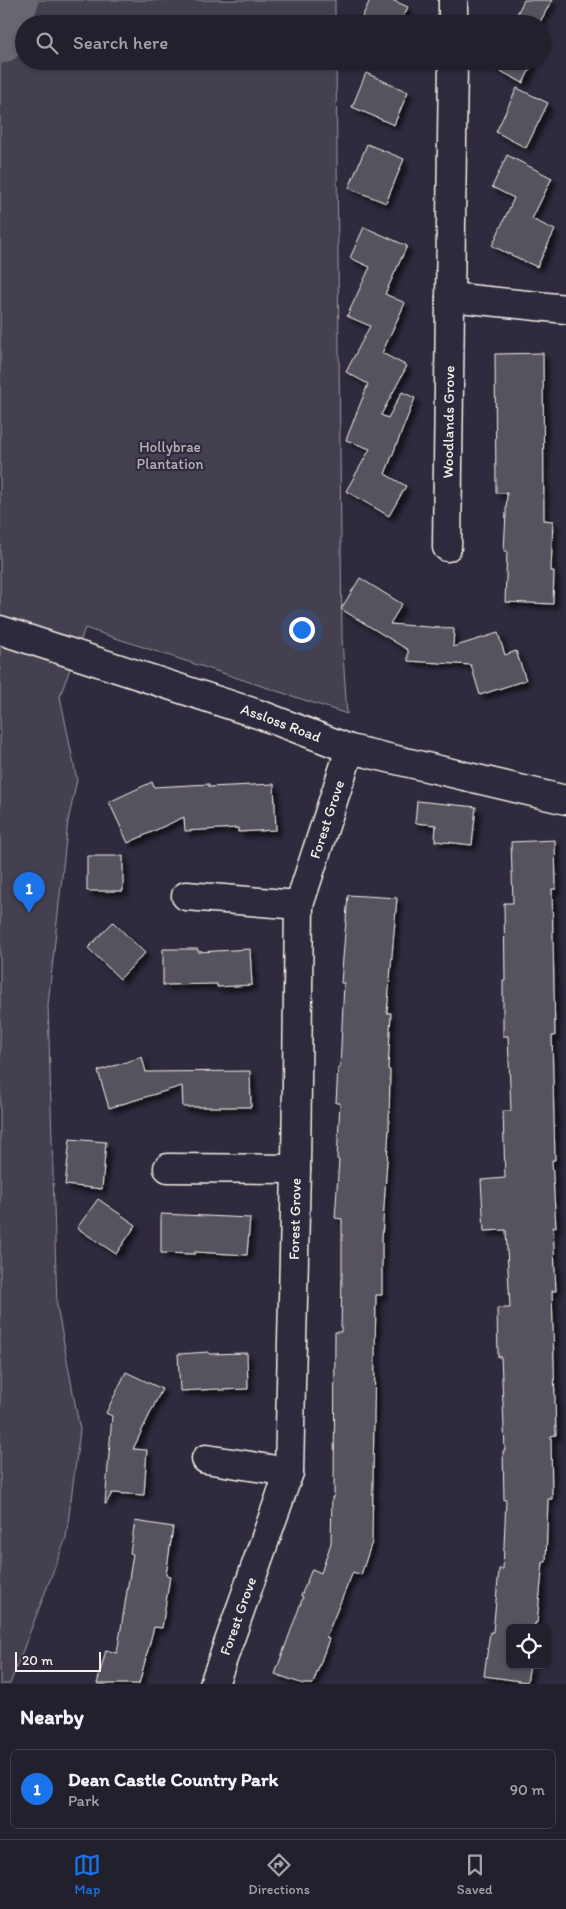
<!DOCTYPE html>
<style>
:root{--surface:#23202e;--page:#2f2d3a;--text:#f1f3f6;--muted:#a3a3aa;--line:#403e4a;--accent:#1a73e8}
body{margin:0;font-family:Itim,sans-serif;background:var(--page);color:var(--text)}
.controls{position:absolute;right:15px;bottom:15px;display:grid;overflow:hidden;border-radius:8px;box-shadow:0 1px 4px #0004}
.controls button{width:45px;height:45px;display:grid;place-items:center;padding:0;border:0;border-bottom:1px solid var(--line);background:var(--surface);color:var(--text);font:25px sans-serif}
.scale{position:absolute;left:15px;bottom:12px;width:86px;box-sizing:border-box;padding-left:5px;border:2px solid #f4f1e8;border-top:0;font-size:14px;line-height:18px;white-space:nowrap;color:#f4f1e8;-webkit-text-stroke:4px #2f2a3d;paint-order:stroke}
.you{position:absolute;left:301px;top:629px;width:18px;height:18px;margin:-12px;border:4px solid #fff;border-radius:50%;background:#1a73e8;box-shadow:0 0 0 8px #1a73e833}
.badge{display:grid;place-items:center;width:32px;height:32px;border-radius:50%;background:var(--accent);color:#fff;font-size:16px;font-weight:700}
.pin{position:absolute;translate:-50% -41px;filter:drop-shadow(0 1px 2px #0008)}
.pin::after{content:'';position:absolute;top:26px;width:18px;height:15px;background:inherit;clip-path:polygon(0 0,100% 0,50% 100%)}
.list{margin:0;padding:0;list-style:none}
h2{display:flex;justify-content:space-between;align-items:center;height:65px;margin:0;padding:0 20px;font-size:21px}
h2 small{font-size:16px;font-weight:400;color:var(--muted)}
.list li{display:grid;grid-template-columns:32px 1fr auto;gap:15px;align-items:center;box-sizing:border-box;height:80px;margin:0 10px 10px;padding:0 10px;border:1px solid var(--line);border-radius:8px}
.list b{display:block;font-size:19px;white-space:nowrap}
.list p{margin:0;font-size:16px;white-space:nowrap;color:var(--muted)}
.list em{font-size:16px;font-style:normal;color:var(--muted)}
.icon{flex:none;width:28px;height:28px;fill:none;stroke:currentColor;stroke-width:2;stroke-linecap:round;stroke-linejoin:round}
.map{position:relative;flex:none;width:566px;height:1684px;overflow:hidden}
.search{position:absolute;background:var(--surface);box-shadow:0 1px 4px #0004;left:15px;right:15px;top:15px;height:55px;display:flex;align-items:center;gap:12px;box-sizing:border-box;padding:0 18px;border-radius:28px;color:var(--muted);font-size:19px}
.sheet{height:155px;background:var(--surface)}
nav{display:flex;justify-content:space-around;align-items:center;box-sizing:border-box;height:70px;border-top:1px solid var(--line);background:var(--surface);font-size:14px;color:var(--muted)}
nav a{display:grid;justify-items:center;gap:2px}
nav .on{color:var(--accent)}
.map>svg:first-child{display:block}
.green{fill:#454050;stroke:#9c989c}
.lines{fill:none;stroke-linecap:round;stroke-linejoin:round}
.river{stroke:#6a6670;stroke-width:51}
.building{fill:#56525f;stroke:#f4f1e8;filter:url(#shadow)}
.street-casing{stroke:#f4f1e8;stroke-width:31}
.street{stroke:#2f2a3d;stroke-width:28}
.labels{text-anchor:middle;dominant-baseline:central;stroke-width:4.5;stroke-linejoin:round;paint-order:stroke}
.street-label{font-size:15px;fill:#f4f1e8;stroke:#2f2a3d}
.park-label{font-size:15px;fill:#b7b3b3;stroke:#2f2a3d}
</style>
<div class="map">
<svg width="566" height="1684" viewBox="0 0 566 1684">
<defs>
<filter id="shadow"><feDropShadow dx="4.5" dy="4.5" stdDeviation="2.5" flood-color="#0009"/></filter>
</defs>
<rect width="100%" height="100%" fill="#2f2a3d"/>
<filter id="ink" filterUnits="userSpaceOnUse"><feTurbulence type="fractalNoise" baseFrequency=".02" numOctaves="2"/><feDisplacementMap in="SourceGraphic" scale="10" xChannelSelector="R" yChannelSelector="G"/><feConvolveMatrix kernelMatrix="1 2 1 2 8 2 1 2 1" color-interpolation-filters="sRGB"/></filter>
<g filter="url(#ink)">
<path class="green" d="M 0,0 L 335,0 L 335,24 L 24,24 L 24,61 L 336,61 L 342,639 L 347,714 L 85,628 L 60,696 L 77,780 L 68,821 L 48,1005 L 57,1306 L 80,1430 L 66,1538 L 10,1684 L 0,1684 Z"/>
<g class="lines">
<path class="river" d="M 0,38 L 13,0"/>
</g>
<path class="building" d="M 370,0 L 392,0 L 408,7 L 400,24 L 359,24 Z
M 524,0 L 552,0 L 539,24 L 512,24 Z
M 493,61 L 534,61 L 523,83 L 491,66 Z
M 366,73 L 408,92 L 394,125 L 352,107 Z
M 517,88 L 548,103 L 526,148 L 496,132 Z
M 367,144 L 404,159 L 386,203 L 349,188 Z
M 507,155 L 552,178 L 532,219 L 555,230 L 537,267 L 492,246 L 514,198 L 492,187 Z
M 364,227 L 407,246 L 385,294 L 405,303 L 382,353 L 407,366 L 381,415 L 388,418 L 402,392 L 415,398 L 385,474 L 406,486 L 389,516 L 346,491 L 370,449 L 346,440 L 368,384 L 346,372 L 370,326 L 347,316 L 370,267 L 350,258 Z
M 543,353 L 544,520 L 553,521 L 551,571 L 554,571 L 553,604 L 505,602 L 507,551 L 504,551 L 507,493 L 496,493 L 495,354 Z
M 360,578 L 402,604 L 390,624 L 454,629 L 453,647 L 498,633 L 505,655 L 516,651 L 526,680 L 480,695 L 471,665 L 408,661 L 408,650 L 341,609 Z
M 152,782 L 154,787 L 209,784 L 209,787 L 274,784 L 276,830 L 238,832 L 238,828 L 185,831 L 184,817 L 128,843 L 109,802 Z
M 417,801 L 476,807 L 472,845 L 435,841 L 436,825 L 415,823 Z
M 555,840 L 556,889 L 552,889 L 555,1036 L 552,1036 L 555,1160 L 552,1160 L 556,1227 L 553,1227 L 556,1291 L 552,1291 L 556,1435 L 551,1436 L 552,1499 L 548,1499 L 546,1562 L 543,1562 L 537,1623 L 535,1623 L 534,1628 L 510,1628 L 510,1665 L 530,1665 L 527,1682 L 484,1676 L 490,1632 L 493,1632 L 499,1569 L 503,1569 L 506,1500 L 504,1500 L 503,1451 L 505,1451 L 501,1357 L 498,1357 L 497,1308 L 510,1308 L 506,1230 L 484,1231 L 481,1180 L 505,1178 L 503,1111 L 511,1111 L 508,1036 L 503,1036 L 503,981 L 505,981 L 504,903 L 513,903 L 511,842 Z
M 87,856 L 123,856 L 123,891 L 87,891 Z
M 348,895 L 397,898 L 387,1013 L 391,1013 L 388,1069 L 390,1070 L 389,1129 L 382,1238 L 382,1295 L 376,1295 L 372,1542 L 361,1575 L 353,1572 L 326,1637 L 329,1639 L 313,1684 L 303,1684 L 275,1674 L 303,1597 L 301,1596 L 312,1569 L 321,1573 L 331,1543 L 332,1497 L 334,1497 L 335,1332 L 341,1332 L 342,1271 L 342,1219 L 335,1218 L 339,1160 L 337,1159 L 340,1103 L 336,1103 L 338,1068 L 340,1068 L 344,983 L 341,983 Z
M 113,922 L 145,953 L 120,979 L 88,948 Z
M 163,949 L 198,949 L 198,952 L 250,949 L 252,985 L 217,987 L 217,984 L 163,985 Z
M 142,1057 L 146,1072 L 250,1071 L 251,1107 L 183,1107 L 182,1086 L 109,1108 L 98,1071 Z
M 70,1139 L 106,1142 L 102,1189 L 65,1185 Z
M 98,1199 L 136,1225 L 116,1254 L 77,1228 Z
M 161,1214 L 250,1218 L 247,1255 L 195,1252 L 195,1254 L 161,1253 Z
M 209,1352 L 209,1354 L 247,1353 L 248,1389 L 219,1390 L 219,1389 L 180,1391 L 178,1354 Z
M 126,1372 L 162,1389 L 133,1449 L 147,1450 L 144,1495 L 112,1493 L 106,1504 L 105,1504 L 112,1416 L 106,1413 Z
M 135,1521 L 173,1527 L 166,1575 L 170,1576 L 162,1628 L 154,1627 L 139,1684 L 97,1684 L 106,1650 L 117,1653 L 133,1554 L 130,1553 Z"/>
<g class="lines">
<defs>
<g id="street">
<path d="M 453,24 L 453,0"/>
<path d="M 450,297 L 566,309"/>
<path id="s1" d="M 447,547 L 453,61"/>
<path id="s2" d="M 0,630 L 264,716 L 350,749 L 566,800"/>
<path d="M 186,896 L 299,905"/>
<path d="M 168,1168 L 296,1169"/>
<path d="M 206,1459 L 289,1472"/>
<path id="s3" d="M 214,1684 L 289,1472 L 296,1169 L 299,905 L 350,749"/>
</g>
</defs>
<use href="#street" class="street-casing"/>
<use href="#street" class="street"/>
</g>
</g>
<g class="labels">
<g class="street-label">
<text stroke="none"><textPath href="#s1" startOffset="125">Woodlands Grove</textPath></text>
<text stroke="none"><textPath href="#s2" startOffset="296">Assloss Road</textPath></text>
<text stroke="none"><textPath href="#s3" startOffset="882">Forest Grove</textPath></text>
<text stroke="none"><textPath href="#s3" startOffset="478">Forest Grove</textPath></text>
<text stroke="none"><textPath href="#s3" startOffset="72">Forest Grove</textPath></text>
</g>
<g class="park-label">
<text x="170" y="447">Hollybrae<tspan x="170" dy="17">Plantation</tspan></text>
</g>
</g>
</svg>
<div class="controls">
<button><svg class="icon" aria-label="locate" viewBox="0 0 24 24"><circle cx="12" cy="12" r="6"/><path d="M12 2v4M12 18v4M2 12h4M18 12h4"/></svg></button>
</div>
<div class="scale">20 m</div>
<div class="you"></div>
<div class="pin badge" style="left:29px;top:913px">1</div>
<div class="search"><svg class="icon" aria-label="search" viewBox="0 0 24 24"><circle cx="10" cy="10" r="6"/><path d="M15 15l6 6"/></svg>Search here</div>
</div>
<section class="sheet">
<h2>Nearby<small></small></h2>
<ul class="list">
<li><span class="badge">1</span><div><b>Dean Castle Country Park</b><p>Park</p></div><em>90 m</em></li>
</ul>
</section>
<nav>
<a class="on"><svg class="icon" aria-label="map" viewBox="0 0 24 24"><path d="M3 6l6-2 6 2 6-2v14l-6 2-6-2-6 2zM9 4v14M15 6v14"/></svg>Map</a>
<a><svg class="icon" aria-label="directions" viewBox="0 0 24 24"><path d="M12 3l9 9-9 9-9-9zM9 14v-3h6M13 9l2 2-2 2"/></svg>Directions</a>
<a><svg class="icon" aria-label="saved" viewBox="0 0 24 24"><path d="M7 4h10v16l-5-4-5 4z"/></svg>Saved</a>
</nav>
